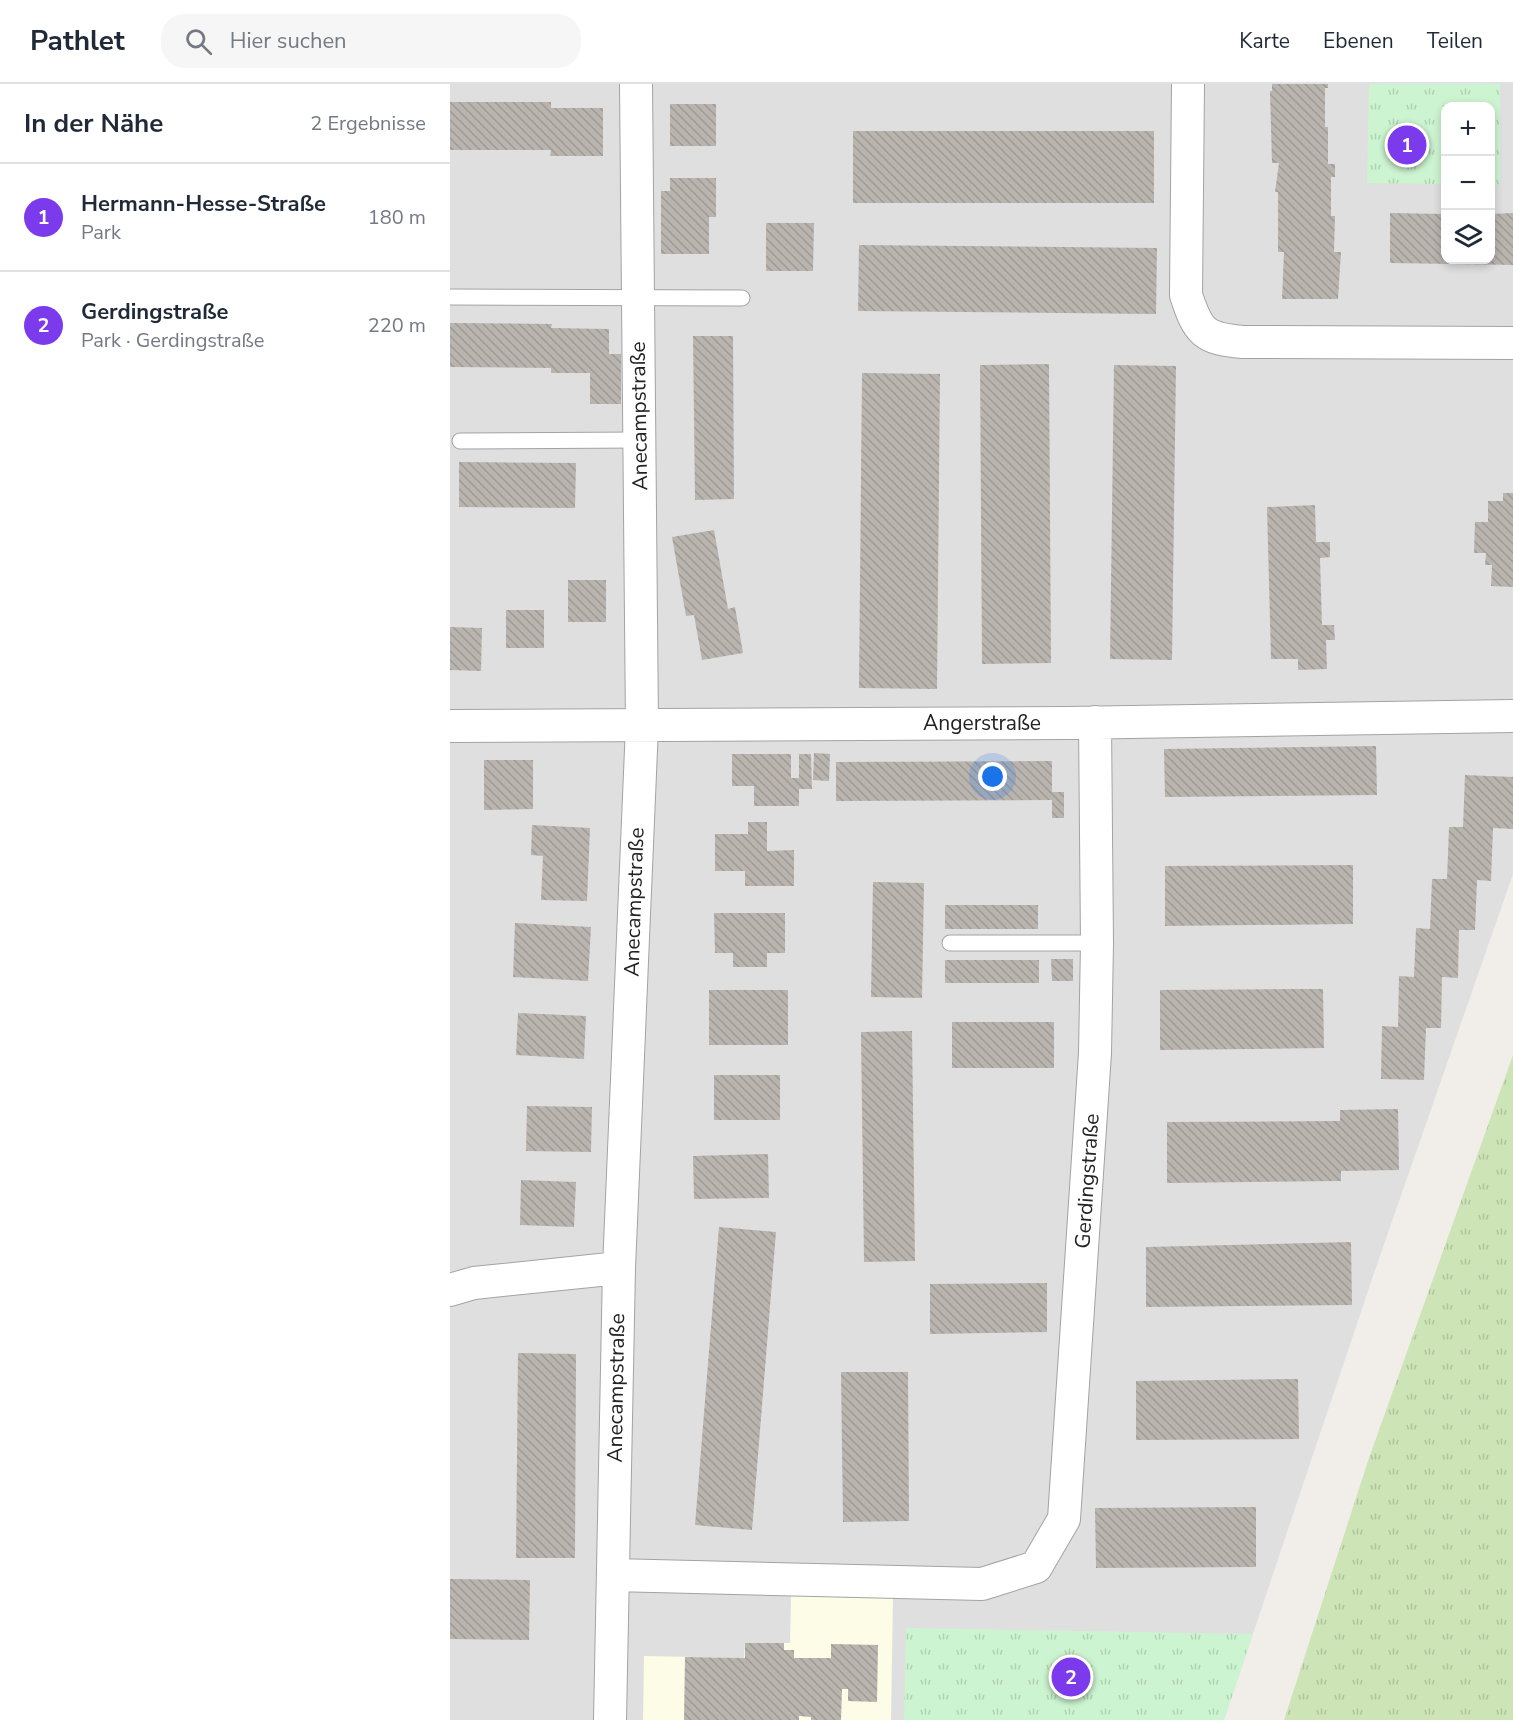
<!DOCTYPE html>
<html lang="de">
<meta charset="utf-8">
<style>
:root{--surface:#fff;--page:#f6f6f7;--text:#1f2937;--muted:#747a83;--line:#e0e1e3;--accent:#7c3aed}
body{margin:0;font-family:"Nunito Sans",sans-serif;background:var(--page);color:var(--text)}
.controls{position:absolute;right:18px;top:18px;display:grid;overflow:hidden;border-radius:12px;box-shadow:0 3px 9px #0003}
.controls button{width:54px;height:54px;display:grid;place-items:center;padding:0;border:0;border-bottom:2px solid var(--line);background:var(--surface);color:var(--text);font:30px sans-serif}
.you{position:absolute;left:543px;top:693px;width:21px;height:21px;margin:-15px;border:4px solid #fff;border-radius:50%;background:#1a73e8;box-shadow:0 0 0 9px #1a73e833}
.badge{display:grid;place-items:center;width:39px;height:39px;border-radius:50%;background:var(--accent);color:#fff;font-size:20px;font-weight:700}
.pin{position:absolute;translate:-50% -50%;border:3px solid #fff;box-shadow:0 2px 6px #0006}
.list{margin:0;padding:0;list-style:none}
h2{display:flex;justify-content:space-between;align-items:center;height:78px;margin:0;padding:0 24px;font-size:26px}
h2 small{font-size:20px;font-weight:400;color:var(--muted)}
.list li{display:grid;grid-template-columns:39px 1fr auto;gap:18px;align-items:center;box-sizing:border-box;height:108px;padding:0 24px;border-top:2px solid var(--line)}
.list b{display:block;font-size:22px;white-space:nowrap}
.list p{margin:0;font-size:20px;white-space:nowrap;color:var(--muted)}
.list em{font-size:20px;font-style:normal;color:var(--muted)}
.icon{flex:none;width:33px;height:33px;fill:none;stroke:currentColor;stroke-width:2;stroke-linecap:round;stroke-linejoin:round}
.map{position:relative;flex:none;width:1063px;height:1636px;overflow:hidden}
header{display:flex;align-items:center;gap:36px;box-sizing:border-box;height:84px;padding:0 30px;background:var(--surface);border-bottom:2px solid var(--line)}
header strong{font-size:28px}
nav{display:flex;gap:33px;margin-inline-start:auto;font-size:21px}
.search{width:420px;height:54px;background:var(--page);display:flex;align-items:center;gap:15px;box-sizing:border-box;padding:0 21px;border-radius:24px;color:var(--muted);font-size:22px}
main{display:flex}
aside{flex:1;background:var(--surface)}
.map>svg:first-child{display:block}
.residential{fill:#e0dfdf;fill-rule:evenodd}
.education{fill:#fcfce7}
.grass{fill:url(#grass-tufts)}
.park{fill:url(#park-tufts)}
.building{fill:url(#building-back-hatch)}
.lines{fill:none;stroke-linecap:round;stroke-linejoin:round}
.service-casing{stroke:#a3a3a3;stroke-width:17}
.minor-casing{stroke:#a3a3a3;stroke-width:34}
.service{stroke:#fff;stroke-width:15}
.minor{stroke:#fff;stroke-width:32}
.labels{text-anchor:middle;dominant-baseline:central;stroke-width:4.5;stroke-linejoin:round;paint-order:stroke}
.street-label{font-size:21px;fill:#222;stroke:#fff}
</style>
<header>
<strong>Pathlet</strong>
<div class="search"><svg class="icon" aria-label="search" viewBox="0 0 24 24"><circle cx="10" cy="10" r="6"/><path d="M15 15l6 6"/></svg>Hier suchen</div>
<nav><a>Karte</a><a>Ebenen</a><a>Teilen</a></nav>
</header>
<main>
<aside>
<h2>In der Nähe<small>2 Ergebnisse</small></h2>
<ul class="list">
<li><span class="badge">1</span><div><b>Hermann-Hesse-Straße</b><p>Park</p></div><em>180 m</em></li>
<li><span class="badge">2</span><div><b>Gerdingstraße</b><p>Park · Gerdingstraße</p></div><em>220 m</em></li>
</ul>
</aside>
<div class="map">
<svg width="1063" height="1636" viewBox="0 0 1063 1636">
<defs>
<pattern id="grass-tufts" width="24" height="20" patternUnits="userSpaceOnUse" patternTransform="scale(1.5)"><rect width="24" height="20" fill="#cde4b6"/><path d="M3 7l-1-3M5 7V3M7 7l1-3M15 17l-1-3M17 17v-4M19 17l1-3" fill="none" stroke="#b0c39c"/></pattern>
<pattern id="park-tufts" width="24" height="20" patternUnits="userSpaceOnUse" patternTransform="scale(1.5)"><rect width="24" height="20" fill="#cdf4d0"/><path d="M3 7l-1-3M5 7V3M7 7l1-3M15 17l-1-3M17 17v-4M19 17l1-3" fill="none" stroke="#b0d1b2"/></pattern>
<pattern id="building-back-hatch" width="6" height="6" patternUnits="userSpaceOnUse" patternTransform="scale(1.5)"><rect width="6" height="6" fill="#bab4af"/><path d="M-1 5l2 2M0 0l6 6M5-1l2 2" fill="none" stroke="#a09a96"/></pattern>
</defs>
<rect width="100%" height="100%" fill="#f1eeea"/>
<path class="residential" d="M 0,0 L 1063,0 L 1063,790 L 923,1192 L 774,1636 L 0,1636 ZM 996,22 L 1040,22 L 1040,176 L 996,176 Z"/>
<path class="education" d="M 341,1512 L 443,1514 L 441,1636 L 193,1636 L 194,1572 L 294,1574 L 295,1559 L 340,1559 Z"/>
<path class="grass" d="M 1063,971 L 1063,1636 L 834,1636 L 918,1377 Z"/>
<path class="park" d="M 919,0 L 1050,0 L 1050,101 L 1041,101 L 1040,22 L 996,22 L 995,100 L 917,99 Z
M 456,1544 L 803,1550 L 774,1636 L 454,1636 Z"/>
<path class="building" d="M 822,0 L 878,0 L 878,4 L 875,4 L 875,43 L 878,43 L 878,80 L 885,80 L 885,93 L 881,93 L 881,132 L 885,132 L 884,168 L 891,168 L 888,215 L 832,215 L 834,168 L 828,168 L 828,108 L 825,108 L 829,79 L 822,79 L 820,7 L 822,7 Z
M 0,18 L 101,18 L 101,24 L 153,24 L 153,72 L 100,72 L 101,66 L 0,66 Z
M 220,20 L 266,20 L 266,62 L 220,62 Z
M 403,47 L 704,47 L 704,119 L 403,119 Z
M 220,94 L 266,94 L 266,133 L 259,133 L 259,170 L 211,170 L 211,107 L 220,107 Z
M 940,129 L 996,130 L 996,176 L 1040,176 L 1040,130 L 1063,129 L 1063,181 L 940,179 Z
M 316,139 L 364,139 L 363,187 L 316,187 Z
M 409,161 L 707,164 L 706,230 L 408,227 Z
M 0,239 L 102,240 L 101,244 L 159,245 L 159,270 L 171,270 L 171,320 L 140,320 L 140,289 L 101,289 L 101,284 L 0,283 Z
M 243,252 L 283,252 L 284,415 L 245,416 Z
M 599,280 L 601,579 L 532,580 L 530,281 Z
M 664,281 L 726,282 L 722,576 L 660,575 Z
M 412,289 L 490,290 L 487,605 L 409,604 Z
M 9,378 L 126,379 L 125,424 L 9,423 Z
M 1053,409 L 1063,409 L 1063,503 L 1041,502 L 1042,481 L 1035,481 L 1036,469 L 1024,469 L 1025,438 L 1038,438 L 1038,417 L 1053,417 Z
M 865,421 L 866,458 L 880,458 L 880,473 L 870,474 L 872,541 L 884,541 L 885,556 L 876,556 L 877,585 L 848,586 L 848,575 L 821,575 L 817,423 Z
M 264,446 L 278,525 L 285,523 L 293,569 L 252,576 L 244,531 L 236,532 L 222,453 Z
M 118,496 L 156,496 L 156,538 L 118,538 Z
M 56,526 L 94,526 L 94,564 L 56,564 Z
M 0,543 L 32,544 L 31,587 L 0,586 Z
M 926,662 L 927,711 L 715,713 L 714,665 Z
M 364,669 L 380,670 L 379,697 L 363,696 Z
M 282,670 L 341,670 L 341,694 L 349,694 L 349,670 L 361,670 L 362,705 L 349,705 L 349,722 L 304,722 L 304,702 L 282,702 Z
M 34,676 L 83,676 L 83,725 L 34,726 Z
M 602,677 L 602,708 L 614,708 L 614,734 L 602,734 L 602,716 L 386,717 L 386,678 Z
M 1015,691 L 1063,693 L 1063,745 L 1043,744 L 1041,797 L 1027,796 L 1025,846 L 1009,846 L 1008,894 L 992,893 L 991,944 L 976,944 L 974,996 L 931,995 L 932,942 L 948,943 L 949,892 L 964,893 L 966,844 L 980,845 L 982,795 L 997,795 L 999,743 L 1013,743 Z
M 298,738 L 317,738 L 317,767 L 344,766 L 344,802 L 295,802 L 295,787 L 265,787 L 265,750 L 298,750 Z
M 82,741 L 140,744 L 137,817 L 91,816 L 93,772 L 81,771 Z
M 903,781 L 903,840 L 715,842 L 715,782 Z
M 423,798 L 474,799 L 472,914 L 421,913 Z
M 495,821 L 588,821 L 588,845 L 495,845 Z
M 264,829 L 335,829 L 335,869 L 317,869 L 317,883 L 283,883 L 283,869 L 265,869 Z
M 65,839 L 141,843 L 138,897 L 63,893 Z
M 601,875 L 623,875 L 623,897 L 602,897 Z
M 495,876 L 589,876 L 589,899 L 495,899 Z
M 846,905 L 873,905 L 874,964 L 710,966 L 710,906 Z
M 259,906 L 338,906 L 338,961 L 259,961 Z
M 68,929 L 136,932 L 134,975 L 66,971 Z
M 502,938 L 604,938 L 604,984 L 502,984 Z
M 462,947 L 465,1177 L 414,1178 L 411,948 Z
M 264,991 L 330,991 L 330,1036 L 264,1036 Z
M 77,1022 L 142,1023 L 141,1068 L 76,1067 Z
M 948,1025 L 949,1086 L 891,1087 L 891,1097 L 717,1099 L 717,1038 L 890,1037 L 890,1026 Z
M 318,1070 L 319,1114 L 244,1115 L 243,1072 Z
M 71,1096 L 126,1098 L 124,1143 L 70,1141 Z
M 269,1143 L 326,1148 L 302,1446 L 245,1441 Z
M 901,1158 L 902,1221 L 696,1223 L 696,1163 Z
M 597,1199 L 597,1248 L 480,1250 L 480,1200 Z
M 68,1269 L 126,1270 L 125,1474 L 66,1474 Z
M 391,1288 L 458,1288 L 459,1437 L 393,1438 Z
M 848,1295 L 849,1355 L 686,1356 L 686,1297 Z
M 806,1423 L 806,1483 L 646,1484 L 645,1424 Z
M 0,1495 L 80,1496 L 79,1556 L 0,1555 Z
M 295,1559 L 334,1559 L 334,1566 L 344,1566 L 344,1574 L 381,1574 L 381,1560 L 428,1561 L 427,1618 L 398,1617 L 398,1605 L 392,1605 L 391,1636 L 361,1636 L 361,1633 L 349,1632 L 349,1636 L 234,1636 L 235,1573 L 295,1574 Z"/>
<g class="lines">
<defs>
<path id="service" d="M 0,213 L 292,214
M 10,357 L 190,356
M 500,859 L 647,859"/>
<path id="minor" d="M 738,0 L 736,211 C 748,248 754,255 793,258 L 1063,259
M 0,642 L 617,639 L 1063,632
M 0,1206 L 24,1199 L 169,1184
M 163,1491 L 532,1500 L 586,1483 L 614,1435 L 645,969 L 647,859 L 645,638
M 160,1636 L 169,1184 L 192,642 L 186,0"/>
</defs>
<use href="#service" class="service-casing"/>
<use href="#minor" class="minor-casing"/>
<use href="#service" class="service"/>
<use href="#minor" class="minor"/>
</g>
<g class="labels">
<g class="street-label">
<text transform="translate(189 332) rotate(-91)">Anecampstraße</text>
<text x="532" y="639">Angerstraße</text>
<text transform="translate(184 818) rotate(-88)">Anecampstraße</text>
<text transform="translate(637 1097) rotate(-86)">Gerdingstraße</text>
<text transform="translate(166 1304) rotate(-89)">Anecampstraße</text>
</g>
</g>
</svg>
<div class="controls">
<button>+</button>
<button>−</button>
<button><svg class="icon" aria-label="layers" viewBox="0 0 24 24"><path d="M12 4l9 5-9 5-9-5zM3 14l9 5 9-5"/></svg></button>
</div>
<div class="you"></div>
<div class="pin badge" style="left:957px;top:61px">1</div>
<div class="pin badge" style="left:621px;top:1593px">2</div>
</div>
</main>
